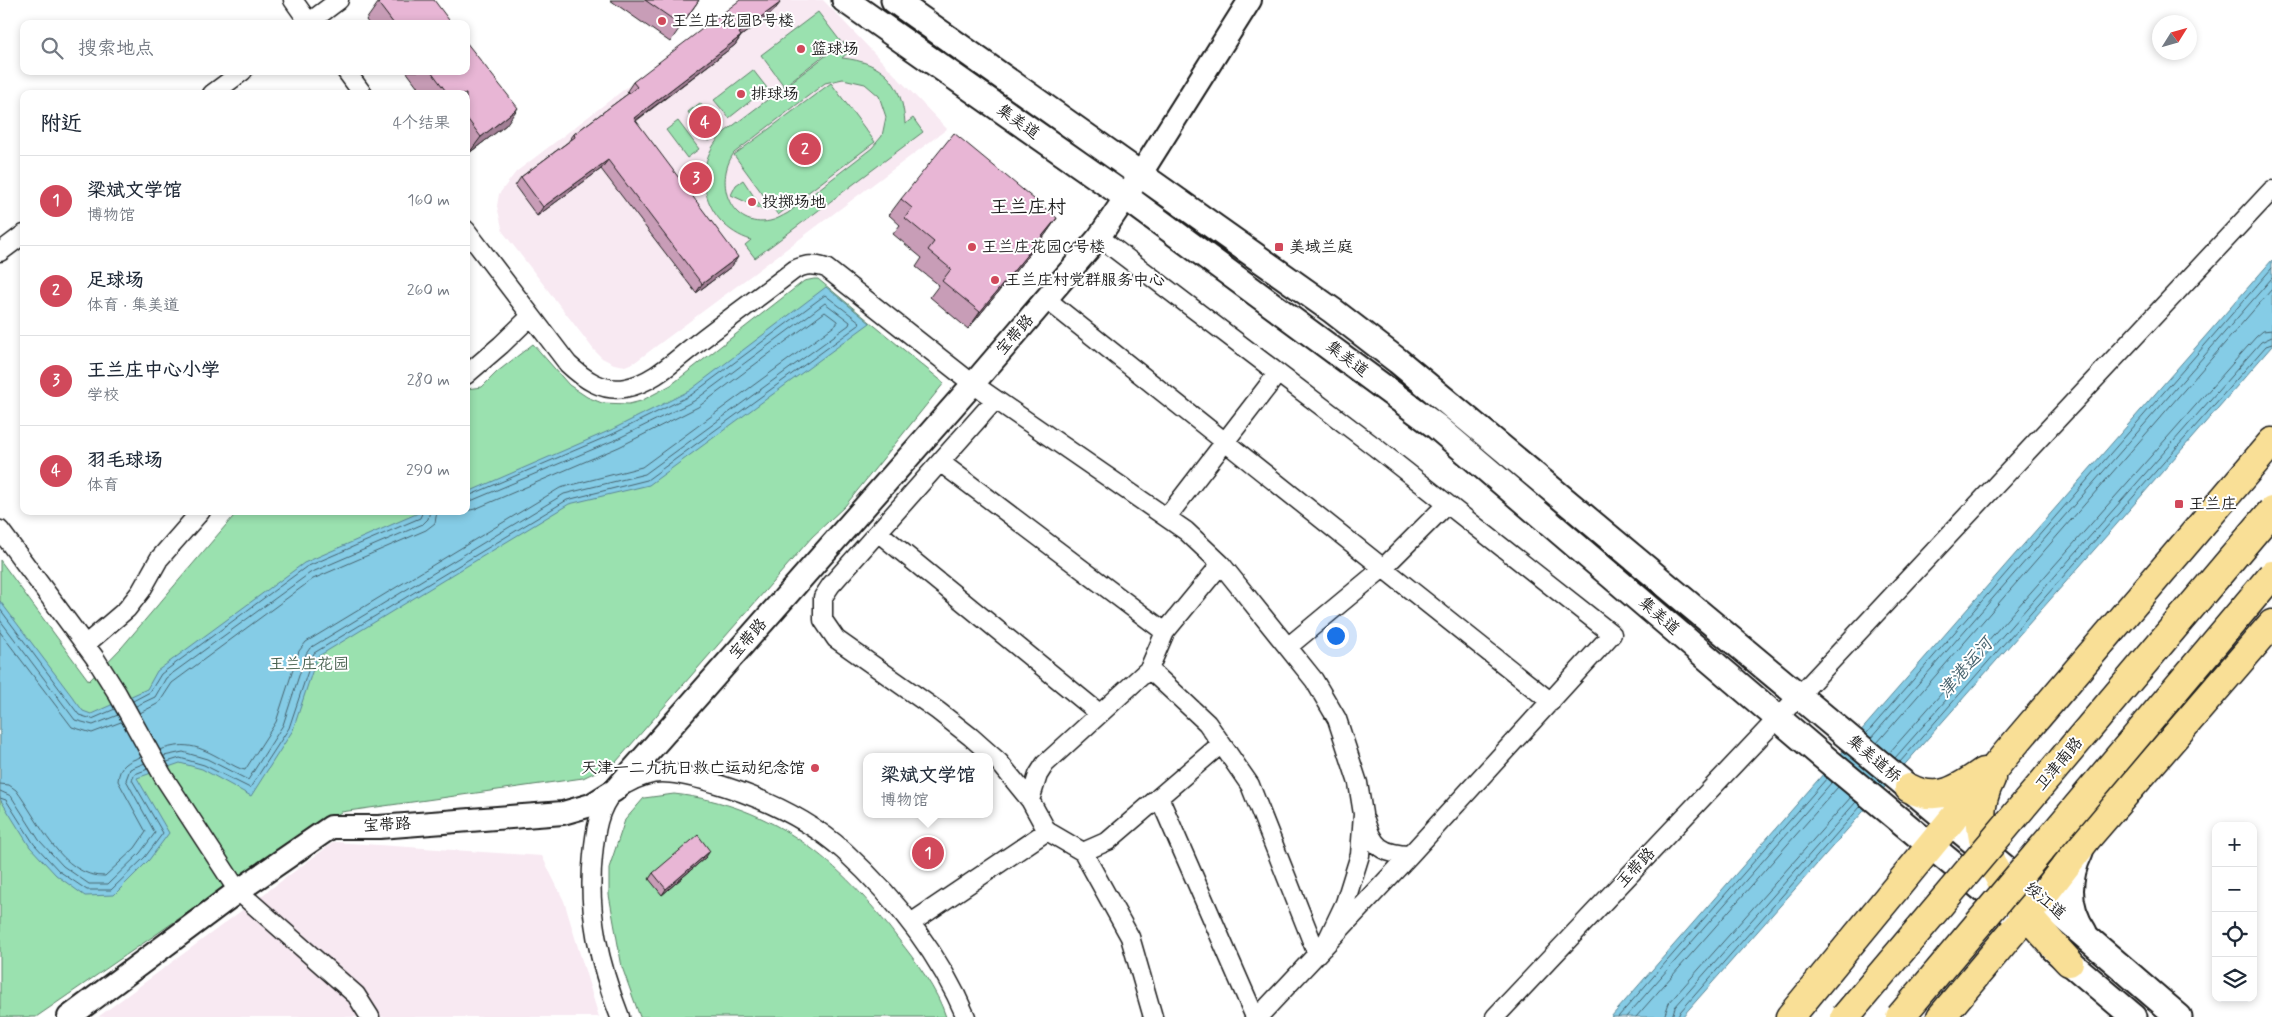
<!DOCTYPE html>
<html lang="zh">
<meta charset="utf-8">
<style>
:root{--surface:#fff;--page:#f2f2f3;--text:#1f2937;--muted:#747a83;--line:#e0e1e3;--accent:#d1495b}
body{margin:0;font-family:Mynerve,"LXGW WenKai TC",sans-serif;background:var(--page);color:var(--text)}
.controls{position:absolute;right:15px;bottom:15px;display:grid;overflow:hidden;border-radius:10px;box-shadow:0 2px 8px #0003}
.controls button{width:45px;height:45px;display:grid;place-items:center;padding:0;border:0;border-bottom:1px solid var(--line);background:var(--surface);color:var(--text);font:25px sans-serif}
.compass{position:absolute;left:2152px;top:15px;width:45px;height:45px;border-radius:50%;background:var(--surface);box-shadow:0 2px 8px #0003;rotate:53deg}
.you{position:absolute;left:1335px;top:635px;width:18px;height:18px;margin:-12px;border:4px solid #fff;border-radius:50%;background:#1a73e8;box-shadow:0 0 0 8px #1a73e833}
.badge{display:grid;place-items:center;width:32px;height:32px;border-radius:50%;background:var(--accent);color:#fff;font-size:16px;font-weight:700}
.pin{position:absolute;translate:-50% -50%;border:2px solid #fff;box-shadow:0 1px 5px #0006}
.popup{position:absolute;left:863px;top:753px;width:130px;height:65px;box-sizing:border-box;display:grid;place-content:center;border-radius:10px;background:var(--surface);filter:drop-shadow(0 1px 4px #0005);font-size:16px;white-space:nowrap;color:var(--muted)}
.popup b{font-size:19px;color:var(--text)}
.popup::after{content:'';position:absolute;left:50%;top:100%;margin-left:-10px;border:10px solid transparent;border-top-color:var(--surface)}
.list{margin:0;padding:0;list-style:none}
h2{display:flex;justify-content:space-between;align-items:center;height:65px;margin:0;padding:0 20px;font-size:21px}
h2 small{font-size:16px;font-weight:400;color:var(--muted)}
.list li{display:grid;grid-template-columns:32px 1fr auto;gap:15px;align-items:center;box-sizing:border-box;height:90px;padding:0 20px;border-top:1px solid var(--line)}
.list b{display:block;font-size:19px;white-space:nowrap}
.list p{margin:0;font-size:16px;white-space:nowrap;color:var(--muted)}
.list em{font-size:16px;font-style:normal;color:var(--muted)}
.icon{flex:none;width:28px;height:28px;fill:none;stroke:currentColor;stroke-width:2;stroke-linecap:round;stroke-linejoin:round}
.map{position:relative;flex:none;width:2272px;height:1017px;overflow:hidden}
.search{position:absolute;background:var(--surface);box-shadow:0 2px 8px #0003;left:20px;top:20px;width:450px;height:55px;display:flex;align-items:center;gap:12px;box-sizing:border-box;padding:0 18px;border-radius:10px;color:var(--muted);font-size:19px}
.panel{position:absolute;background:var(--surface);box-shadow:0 2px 8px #0003;left:20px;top:90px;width:450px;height:425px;border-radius:10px}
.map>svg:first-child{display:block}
.built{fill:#f8e9f2}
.green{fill:#9ae1af;stroke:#5b7e66;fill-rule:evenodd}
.water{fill:#85cce6;stroke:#5b8695}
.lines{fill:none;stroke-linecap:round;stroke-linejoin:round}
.shore{stroke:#46626d;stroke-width:1}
.minor-casing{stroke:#1c1c1c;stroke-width:21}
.tertiary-casing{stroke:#1c1c1c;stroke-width:26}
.secondary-casing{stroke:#1c1c1c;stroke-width:29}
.primary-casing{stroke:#1c1c1c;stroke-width:31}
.minor{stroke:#fff;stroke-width:18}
.tertiary{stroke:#fff;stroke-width:22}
.secondary{stroke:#fff;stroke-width:25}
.primary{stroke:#f9df96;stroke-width:28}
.trunk-bridge-casing{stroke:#1c1c1c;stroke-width:31;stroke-linecap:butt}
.trunk-bridge{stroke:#f9df96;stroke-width:28}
.wall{fill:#c89db7;stroke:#1c1c1c}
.shaded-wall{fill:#a27f95;stroke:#1c1c1c}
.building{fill:#e8b6d5;stroke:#1c1c1c}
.poi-dot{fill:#d1495b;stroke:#fff;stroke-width:2}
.labels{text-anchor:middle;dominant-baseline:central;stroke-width:4;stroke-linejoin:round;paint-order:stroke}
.poi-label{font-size:16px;fill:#1c1c1c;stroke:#fff;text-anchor:start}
.street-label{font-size:16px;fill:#1c1c1c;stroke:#fff}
.park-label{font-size:16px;fill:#48614f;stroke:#fff}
.water-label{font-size:18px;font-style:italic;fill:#46626d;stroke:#fff}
.quarter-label{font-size:19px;fill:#1c1c1c;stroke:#fff}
</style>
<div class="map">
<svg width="2272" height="1017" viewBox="0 0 2272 1017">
<rect width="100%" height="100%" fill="#fff"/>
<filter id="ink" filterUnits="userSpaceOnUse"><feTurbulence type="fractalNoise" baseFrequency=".02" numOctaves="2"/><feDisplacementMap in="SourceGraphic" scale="10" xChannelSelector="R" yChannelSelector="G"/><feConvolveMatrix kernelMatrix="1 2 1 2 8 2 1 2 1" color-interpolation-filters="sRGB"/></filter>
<g filter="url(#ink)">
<path class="built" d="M 741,0 L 823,0 L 947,129 L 635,362 L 625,366 L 614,364 L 602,358 L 594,350 L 503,232 L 497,206 L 499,194 L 516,172 Z
M 334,842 L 542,856 L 564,901 L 599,1017 L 98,1017 Z"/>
<path class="green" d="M 818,12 L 841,42 L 784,86 L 761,55 Z
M 844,42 L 850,51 L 842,58 C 883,62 903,83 905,124 L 913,118 L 923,132 L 755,258 L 745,245 L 751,240 C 703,225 687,165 726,131 ZM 843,79 L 865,84 L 879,96 L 886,117 L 882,136 L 872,148 L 788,213 C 782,216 776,220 770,221 C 731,229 713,183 734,153 L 825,83 Z
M 753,70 L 767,88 L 729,118 L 714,100 Z
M 831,83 L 875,142 L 778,215 L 734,155 Z
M 700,103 L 721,132 L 709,141 L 688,112 Z
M 678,121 L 699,149 L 687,158 L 666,130 Z
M 743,180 L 763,210 L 731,195 L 736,185 Z
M 814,279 L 818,279 L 944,383 L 845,506 L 812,537 L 616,762 L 583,778 L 341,812 L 254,867 L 36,1017 L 0,1017 L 0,560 L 89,681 L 122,647 L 238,511 L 466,511 L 466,389 L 482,387 L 497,372 L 533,344 L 569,385 L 587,397 L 602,403 L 629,404 L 641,401 L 671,385 L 804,281 Z
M 674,794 C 774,805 840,861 899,940 C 917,963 937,989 946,1017 L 640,1017 L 622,967 L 609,895 L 609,868 L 625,820 L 644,798 Z"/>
<path class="water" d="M 2272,260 L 2272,346 L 2109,533 L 1682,1017 L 1611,1017 Z
M 826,287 L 870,323 L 649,485 L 569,504 L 317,657 L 293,730 L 251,796 L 202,769 L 180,763 L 137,778 L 169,833 L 149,860 L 114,895 L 85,896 L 56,875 L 30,847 L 0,799 L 0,601 L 83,711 L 91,714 L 147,689 L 157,671 L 304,563 L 423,511 L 466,511 L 466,493 L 611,430 L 689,391 Z"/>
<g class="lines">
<path class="shore" d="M 0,609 L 79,715 L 92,719 L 115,709
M 0,620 L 75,720 L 93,725 L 118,715
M 0,632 L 72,727 L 92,733 L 121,722
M 133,701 L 150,692 L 161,674 L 306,567 L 420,518 L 423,511
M 136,706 L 155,697 L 166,678 L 310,573 L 423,524 L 428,519 L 430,511
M 140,713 L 159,703 L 172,683 L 313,579 L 426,530 L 435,523 L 437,511
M 1866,734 L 2272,268
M 1871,738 L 2272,278
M 1877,743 L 2272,289
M 160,750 C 188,740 202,748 227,762 C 233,765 239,769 245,770 L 276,722 L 299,651 L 306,642 L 560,488 L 642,467 L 837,324 L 837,321 L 825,312 L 698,407 L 619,447 L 475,509 L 466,511
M 1889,753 L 2256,337 L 2263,331 L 2272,330
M 164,756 L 183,752 L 207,759 L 248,780 L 283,725 L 306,654 L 310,648 L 564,494 L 645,474 L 849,325 L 850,322 L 825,303 L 694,401 L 615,440 L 466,503
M 1895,758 L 2261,342 L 2272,337
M 167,762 L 180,758 L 204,765 L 250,788 L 289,728 L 314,653 L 567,500 L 647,480 L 859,325 L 860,322 L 825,295 L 691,395 L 613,434 L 466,497
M 1900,762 L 2266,346 L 2272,344
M 0,784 L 9,785 L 16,790 C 38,819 62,878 105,876 L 135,848 L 146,832 L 118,781 C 119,766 128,761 141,757
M 0,791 L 11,796 L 39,840 L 63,866 L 89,884 L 108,884 L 140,853 L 155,833 L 126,780 L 130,769 L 145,763
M 0,798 L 6,800 L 34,844 L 59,871 L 87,890 L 111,890 L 145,857 L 163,833 L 132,780 L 135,774 L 148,769
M 1618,1017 L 1827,778
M 1626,1017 L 1832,782
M 1636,1017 L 1838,787
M 1664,1017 L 1669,1003 L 1851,797
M 1672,1017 L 1675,1007 L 1856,802
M 1678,1017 L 1680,1012 L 1861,806"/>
<defs>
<path id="minor" d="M 293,0 L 310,24
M 307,24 L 339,0
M 346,71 L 363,94
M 212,94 L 243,71
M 466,230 L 568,364 C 584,379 602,392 625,388 C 654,383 677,358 700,341 C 731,317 763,294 794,270 C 806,264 813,264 826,268 L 973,384 L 1186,531 L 1221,564 L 1314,680 L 1337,719 L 1358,783 L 1363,814 L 1360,855 L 1345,903 L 1324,947
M 1099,237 L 1375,447 L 1612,634 L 1410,855 L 1258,1017
M 0,252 L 24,234
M 1046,299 L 1551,702
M 466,375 L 501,345 L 531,316
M 995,400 L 831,585 L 823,597 L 823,620 L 836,639 L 938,711 L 971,737 L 999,762 L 1030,800 L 1047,831 L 1083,852 L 1130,937 L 1153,1017
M 940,462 L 1165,632
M 1167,517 L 1278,373
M 0,530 L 95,658 L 117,693 L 163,776 L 238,891 L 356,995 L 370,1017
M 879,533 L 1099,713
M 85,645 L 127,609 L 141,591 L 159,559 L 201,511
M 1289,646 L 1383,568 L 1447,504
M 1149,669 L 1207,723 L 1250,785 L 1317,954
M 1159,797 L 1255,1017
M 1030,800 L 1038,775 L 1045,764 L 1149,669 L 1165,632 L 1221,564
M 1365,820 C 1373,847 1382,854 1410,855
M 1083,852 L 1108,841 L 1221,744
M 911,923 L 1047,831
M 620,1017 C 599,964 587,912 593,855 C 595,833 598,808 614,791 C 617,788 622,786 626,784 C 637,778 650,773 662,773 C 678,773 692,777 707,781 C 756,795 805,816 844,851 C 895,898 939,953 966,1017
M 1495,1017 L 1778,718 L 2272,190"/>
<path id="tertiary" d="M 69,1017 L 238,891 L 331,827 L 379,827 L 563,813 L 591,805 L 615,790 L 973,384 L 1099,237 L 1126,197 L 1250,0"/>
<path id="secondary" d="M 845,0 L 1126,197 L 1436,426 L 1820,754 L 2014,915
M 894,0 L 1333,311 L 1398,361 L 2041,898 L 2179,1017
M 2080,852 C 2067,879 2066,906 2084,932
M 2054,949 L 2134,1017"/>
<path id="primary" d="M 1991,779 C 1954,849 2026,914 2069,962
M 1909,788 C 1938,803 1959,789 1983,772
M 1790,1017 L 2006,754 L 2272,442
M 1941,1017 L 2041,898 L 2088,837 L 2272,624"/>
</defs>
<use href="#minor" class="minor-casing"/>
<use href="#tertiary" class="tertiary-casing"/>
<use href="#secondary" class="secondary-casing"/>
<use href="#primary" class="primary-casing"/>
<use href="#minor" class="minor"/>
<use href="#tertiary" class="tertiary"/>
<use href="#secondary" class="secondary"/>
<use href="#primary" class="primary"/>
<defs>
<path id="trunk-bridge" d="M 1845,1017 L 2272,511
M 1900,1017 L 2272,575"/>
</defs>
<use href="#trunk-bridge" class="trunk-bridge-casing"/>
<use href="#trunk-bridge" class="trunk-bridge"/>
</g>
<path class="wall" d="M 610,0 L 699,0 L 670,42 Z
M 378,3 L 452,24 L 369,24 L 366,20 Z
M 773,12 L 741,36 L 735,45 L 636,121 L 732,266 L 696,293 L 601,169 L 537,216 L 515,186 L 521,177 L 568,142 L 574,134 L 629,93 L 627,91 L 633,82 Z
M 406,71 L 466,71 L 506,125 L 469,153 L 466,149 L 466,94 L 423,94 Z
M 901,199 L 1057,218 L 1045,235 L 968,329 L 930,297 L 939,285 L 916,267 L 922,258 L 893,234 L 900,225 L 889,215 Z
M 706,857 L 662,895 L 649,879 L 653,873 Z"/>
<path class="shaded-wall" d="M 780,3 L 773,12 L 733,42 L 739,33 Z
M 741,36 L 735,45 L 627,127 L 634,118 Z
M 518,108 L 506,125 L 469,153 L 481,137 Z
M 608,160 L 601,169 L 537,216 L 543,207 Z
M 1057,218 L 1045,235 L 968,329 L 980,312 Z
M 738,257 L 732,266 L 696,293 L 702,284 Z
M 710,851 L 706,857 L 662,895 L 666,889 Z"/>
<path class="building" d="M 382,0 L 434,0 L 452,24 L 394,24 L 378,3 Z
M 645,0 L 699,0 L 681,25 Z
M 740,0 L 778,0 L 780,3 L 739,33 L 741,36 L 634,118 L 738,257 L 702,284 L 608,160 L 543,207 L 521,177 L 575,137 L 574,134 L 637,87 L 633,82 Z
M 466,42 L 518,108 L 481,137 L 466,117 L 466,94 L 448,94 L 431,71 L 466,71 Z
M 954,133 L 1057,218 L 980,312 L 942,281 L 951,269 L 928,250 L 934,242 L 905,218 L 912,208 L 901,199 Z
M 698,835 L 710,851 L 666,889 L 653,873 Z"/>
</g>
<g class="poi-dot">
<circle cx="662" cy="21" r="5"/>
<circle cx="801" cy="49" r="5"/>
<circle cx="741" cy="94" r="5"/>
<circle cx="752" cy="202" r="5"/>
<circle cx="972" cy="247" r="5"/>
<rect x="1274" y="242" width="10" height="10" rx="2.5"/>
<circle cx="995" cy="280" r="5"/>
<rect x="2174" y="499" width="10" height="10" rx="2.5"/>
<circle cx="815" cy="768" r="5"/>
</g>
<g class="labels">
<g class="poi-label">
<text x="672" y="21">王兰庄花园B号楼</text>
<text x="811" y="49">篮球场</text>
<text x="751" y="94">排球场</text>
<text x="762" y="202">投掷场地</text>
<text x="982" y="247">王兰庄花园C号楼</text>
<text x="1289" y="247">美域兰庭</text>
<text x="1005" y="280">王兰庄村党群服务中心</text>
<text x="2189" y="504">王兰庄</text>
<text x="805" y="768" text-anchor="end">天津一二九抗日救亡运动纪念馆</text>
</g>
<g class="street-label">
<text transform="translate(1018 122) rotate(35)">集美道</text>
<text transform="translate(1015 335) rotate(-49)">宝带路</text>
<text transform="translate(1347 359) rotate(37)">集美道</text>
<text transform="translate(1659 616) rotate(41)">集美道</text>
<text transform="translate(748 639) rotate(-49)">宝带路</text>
<text transform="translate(1874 759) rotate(40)">集美道桥</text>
<text transform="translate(2059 764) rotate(-50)">卫津南路</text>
<text transform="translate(387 825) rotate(-3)">宝带路</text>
<text transform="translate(1636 868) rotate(-47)">玉带路</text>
<text transform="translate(2045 901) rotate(40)">绥江道</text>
</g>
<g class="park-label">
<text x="309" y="664">王兰庄花园</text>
</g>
<g class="water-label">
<text transform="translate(1966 668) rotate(-49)">津港运河</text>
</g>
<g class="quarter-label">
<text x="1028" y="207">王兰庄村</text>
</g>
</g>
</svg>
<div class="controls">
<button>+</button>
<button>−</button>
<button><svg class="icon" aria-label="locate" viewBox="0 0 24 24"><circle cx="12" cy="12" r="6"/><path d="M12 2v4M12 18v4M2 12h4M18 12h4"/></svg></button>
<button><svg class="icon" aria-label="layers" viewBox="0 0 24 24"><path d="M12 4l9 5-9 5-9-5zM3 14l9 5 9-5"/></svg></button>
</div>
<svg class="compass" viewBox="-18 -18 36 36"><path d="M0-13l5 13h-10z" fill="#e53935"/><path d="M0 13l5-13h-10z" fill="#747a83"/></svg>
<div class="you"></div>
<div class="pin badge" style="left:928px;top:853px">1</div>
<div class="popup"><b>梁斌文学馆</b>博物馆</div>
<div class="pin badge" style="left:805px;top:149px">2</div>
<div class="pin badge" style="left:696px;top:178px">3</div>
<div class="pin badge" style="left:705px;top:122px">4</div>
<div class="search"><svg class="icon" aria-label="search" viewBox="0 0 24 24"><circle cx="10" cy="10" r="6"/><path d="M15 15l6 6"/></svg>搜索地点</div>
<section class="panel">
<h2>附近<small>4个结果</small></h2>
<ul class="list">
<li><span class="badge">1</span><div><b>梁斌文学馆</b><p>博物馆</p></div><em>160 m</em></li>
<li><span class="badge">2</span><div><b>足球场</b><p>体育 · 集美道</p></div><em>260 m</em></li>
<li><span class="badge">3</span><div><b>王兰庄中心小学</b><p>学校</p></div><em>280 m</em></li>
<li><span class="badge">4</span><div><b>羽毛球场</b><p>体育</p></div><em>290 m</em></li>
</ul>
</section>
</div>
